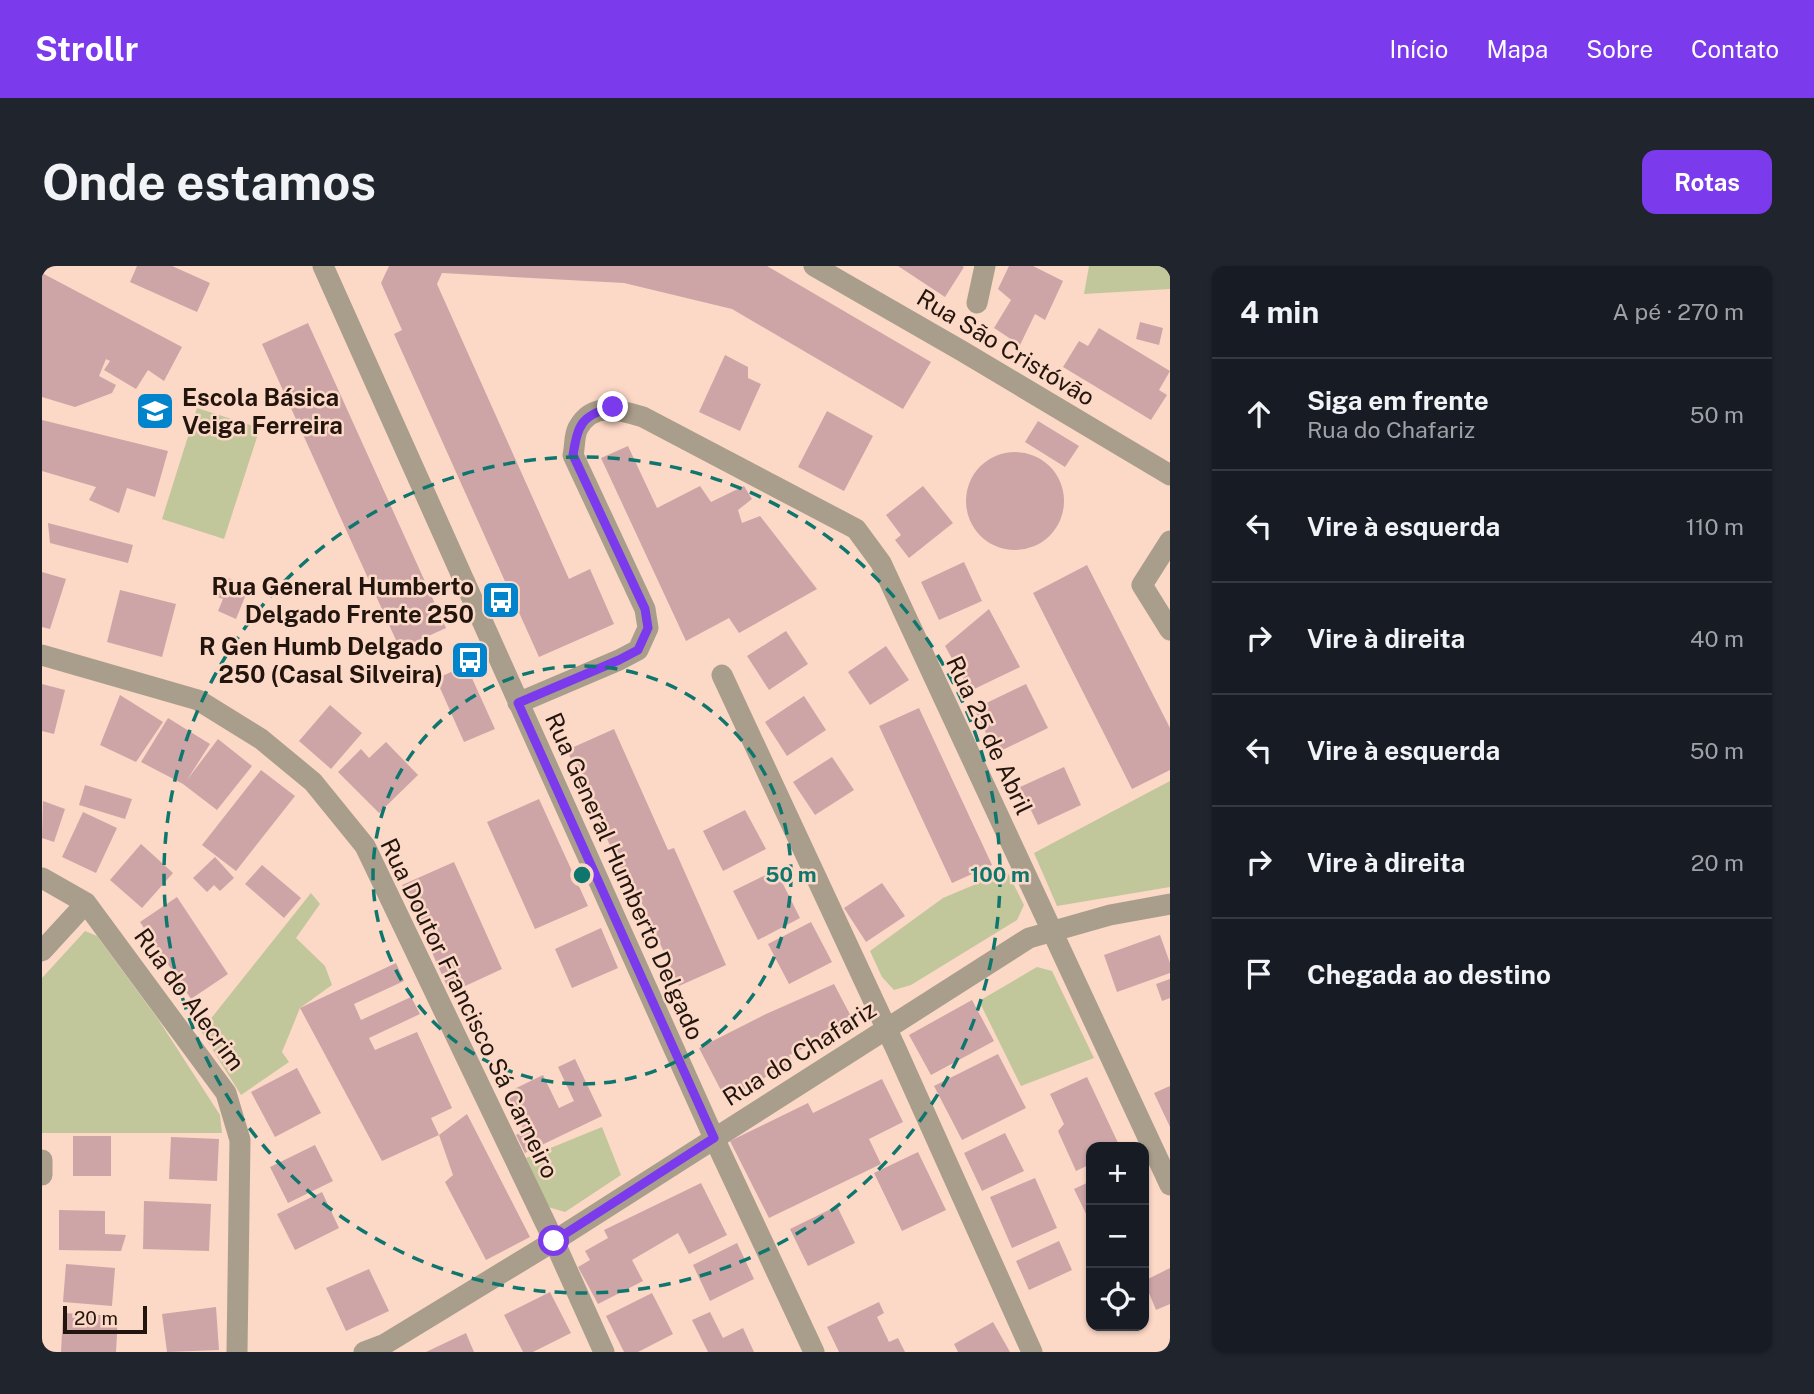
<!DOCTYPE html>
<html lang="pt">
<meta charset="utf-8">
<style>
:root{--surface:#171b24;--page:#20242c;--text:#f1f3f6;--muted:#9ea1a6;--line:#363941;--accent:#7c3aed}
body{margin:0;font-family:"Public Sans",sans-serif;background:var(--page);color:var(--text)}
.controls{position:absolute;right:21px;bottom:21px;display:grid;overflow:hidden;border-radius:14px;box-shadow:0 2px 5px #0004}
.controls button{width:63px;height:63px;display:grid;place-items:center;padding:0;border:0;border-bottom:2px solid var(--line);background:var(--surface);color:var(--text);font:35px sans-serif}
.scale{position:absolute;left:21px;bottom:18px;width:84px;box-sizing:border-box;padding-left:7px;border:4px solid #21150e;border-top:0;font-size:19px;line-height:24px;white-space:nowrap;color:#21150e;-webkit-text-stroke:5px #fcd8c6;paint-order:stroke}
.stop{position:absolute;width:21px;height:21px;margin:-16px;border:5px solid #7c3aed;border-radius:50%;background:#fff}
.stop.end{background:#7c3aed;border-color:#fff;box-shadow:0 2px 7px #0008}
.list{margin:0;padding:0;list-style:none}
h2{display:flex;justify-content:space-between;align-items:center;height:91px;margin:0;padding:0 28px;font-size:30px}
h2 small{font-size:23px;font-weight:400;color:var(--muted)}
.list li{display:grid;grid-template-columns:46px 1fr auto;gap:21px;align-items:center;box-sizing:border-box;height:112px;padding:0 28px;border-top:2px solid var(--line)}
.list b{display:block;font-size:26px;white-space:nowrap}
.list p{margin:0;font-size:23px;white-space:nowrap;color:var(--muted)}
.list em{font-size:23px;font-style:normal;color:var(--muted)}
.icon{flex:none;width:38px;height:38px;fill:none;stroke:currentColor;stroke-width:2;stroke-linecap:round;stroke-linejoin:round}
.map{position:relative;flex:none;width:1128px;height:1086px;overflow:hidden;border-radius:14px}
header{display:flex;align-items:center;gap:42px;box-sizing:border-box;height:98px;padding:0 35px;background:var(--accent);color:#fff}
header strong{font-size:33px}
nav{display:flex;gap:38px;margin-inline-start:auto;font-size:24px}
.intro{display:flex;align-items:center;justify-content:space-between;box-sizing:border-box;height:168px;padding:0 42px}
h1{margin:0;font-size:49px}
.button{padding:18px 32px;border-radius:14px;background:var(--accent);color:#fff;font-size:24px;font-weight:700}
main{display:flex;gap:42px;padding:0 42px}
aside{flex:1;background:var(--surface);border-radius:14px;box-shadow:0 2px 5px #0004}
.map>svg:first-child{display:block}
.green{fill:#c1c79b}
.building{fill:#cda5a7}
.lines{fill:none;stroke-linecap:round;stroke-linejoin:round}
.minor{stroke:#a99e8b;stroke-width:21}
.route{stroke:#7c3aed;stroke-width:9}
.ring{fill:none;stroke:#0f766e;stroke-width:3.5;stroke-dasharray:12 9}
.labels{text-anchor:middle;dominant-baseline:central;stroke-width:5;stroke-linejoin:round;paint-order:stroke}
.street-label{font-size:24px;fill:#21150e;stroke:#fcd8c6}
.poi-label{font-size:24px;font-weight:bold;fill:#21150e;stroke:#fcd8c6;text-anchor:end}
.centre{fill:#0f766e;stroke:#fcd8c6;stroke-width:3.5}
.ring-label{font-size:21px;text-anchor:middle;font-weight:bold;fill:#0f766e;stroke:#fcd8c6;stroke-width:5;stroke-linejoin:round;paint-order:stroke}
</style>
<header>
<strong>Strollr</strong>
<nav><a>Início</a><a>Mapa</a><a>Sobre</a><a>Contato</a></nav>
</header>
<div class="intro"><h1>Onde estamos</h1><a class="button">Rotas</a></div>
<main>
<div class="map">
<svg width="1128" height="1086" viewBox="0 0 1128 1086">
<rect width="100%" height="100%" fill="#fcd8c6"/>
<path class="green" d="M 1047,0 L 1128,0 L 1128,23 L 1042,28 Z
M 155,142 L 218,162 L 182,273 L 120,253 Z
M 1128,515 L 1128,621 L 1015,640 L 992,587 Z
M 965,605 L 982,639 L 975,654 L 869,719 L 852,724 L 840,711 L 828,685 L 901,632 Z
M 269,627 L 278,638 L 254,672 L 283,700 L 290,719 L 258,742 L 240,786 L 247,796 L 199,829 L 159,765 Z
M 43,665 L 55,670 L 116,753 L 178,849 L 180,867 L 0,867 L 0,712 Z
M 995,701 L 1010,705 L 1052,792 L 979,820 L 937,735 Z
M 560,861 L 579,909 L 523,946 L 506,941 L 484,892 Z"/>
<path class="building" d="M 95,0 L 130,0 L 168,17 L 155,46 L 88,16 Z
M 347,0 L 725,0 L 889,96 L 861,143 L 690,43 L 582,17 L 400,7 L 395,18 L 527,313 L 548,303 L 572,358 L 497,391 L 352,68 L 360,64 L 339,17 Z
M 856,0 L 920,0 L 922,1 L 903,31 Z
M 967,0 L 991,0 L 1021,15 L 1003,54 L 993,48 L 978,79 L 952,62 L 969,34 L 956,23 Z
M 0,7 L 140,81 L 122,115 L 106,104 L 94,123 L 62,104 L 68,95 L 64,93 L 57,110 L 74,119 L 70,127 L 33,141 L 0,131 Z
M 1098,56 L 1121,62 L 1117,79 L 1094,73 Z
M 266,57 L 404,362 L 358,383 L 220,78 Z
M 1057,62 L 1128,105 L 1117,124 L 1125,129 L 1109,154 L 1021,101 L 1037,75 L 1046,80 Z
M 683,89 L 706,101 L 706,112 L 719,118 L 698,165 L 657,146 Z
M 785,145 L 831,170 L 802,225 L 756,201 Z
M 0,154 L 126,185 L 113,231 L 85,222 L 77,247 L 47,234 L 54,221 L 0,205 Z
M 996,155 L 1037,180 L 1023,201 L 983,176 Z
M 586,180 L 615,242 L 658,220 L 669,236 L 702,220 L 710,233 L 696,244 L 700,257 L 718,250 L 775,323 L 697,367 L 687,352 L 644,375 L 559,192 Z
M924 235a49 49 0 1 1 98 0a49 49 0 1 1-98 0Z
M 881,220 L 911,257 L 867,292 L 853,274 L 859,269 L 844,249 Z
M 6,257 L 91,279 L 86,297 L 8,277 Z
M 922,296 L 940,335 L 897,354 L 879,316 Z
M 1045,299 L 1128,462 L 1128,504 L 1090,523 L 991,327 Z
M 0,306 L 24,313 L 8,363 L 0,361 Z
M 179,309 L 207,321 L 194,353 L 176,345 L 181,333 L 170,329 Z
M 78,324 L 134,338 L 120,391 L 65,376 Z
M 947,343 L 978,401 L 928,425 L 903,380 Z
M 744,365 L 766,398 L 727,424 L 705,390 Z
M 844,380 L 867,414 L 828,439 L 806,406 Z
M 424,399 L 453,463 L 422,476 L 394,413 Z
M 0,418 L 23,424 L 12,468 L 0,465 Z
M 984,418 L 1006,462 L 954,487 L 932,443 Z
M 78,429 L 121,456 L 94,496 L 58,479 Z
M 762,430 L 784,464 L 745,490 L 723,456 Z
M 288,439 L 320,467 L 289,503 L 257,475 Z
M 877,442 L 950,599 L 910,617 L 837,460 Z
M 126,452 L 168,478 L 145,514 L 176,473 L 210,500 L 175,544 L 141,518 L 99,496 Z
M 572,463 L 626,584 L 632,582 L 684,699 L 637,720 L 585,604 L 580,606 L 525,484 Z
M 344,476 L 376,509 L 337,547 L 296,506 L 319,483 L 327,492 Z
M 790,491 L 812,524 L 773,549 L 751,516 Z
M 1022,501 L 1039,539 L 996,559 L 978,521 Z
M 219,504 L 253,530 L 194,605 L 160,579 Z
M 43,519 L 90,533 L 83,553 L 37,539 Z
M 497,533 L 546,640 L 493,663 L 445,556 Z
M 1,535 L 23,543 L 12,576 L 0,572 Z
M 703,544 L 724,583 L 681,605 L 661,565 Z
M 41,546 L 75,562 L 54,607 L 20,591 Z
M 99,578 L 131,607 L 100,642 L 68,614 Z
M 173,591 L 192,612 L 178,625 L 172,619 L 165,626 L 151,612 Z
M 412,596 L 460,703 L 408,727 L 360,619 Z
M 220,599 L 259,632 L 242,652 L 203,618 Z
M 734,604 L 758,652 L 716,674 L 691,625 Z
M 840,617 L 863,650 L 824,676 L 802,642 Z
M 135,631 L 186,708 L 149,733 L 98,656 Z
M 769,656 L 790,696 L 747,718 L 726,678 Z
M 559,662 L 576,702 L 530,722 L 513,683 Z
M 1118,669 L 1128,697 L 1128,707 L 1075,726 L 1062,689 Z
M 354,697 L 362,715 L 312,738 L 319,754 L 369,731 L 378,748 L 327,772 L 333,784 L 375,766 L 410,842 L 389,852 L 397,869 L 340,895 L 258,742 Z
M 1128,713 L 1128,732 L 1120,735 L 1114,718 Z
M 792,718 L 813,758 L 747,789 L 750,796 L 684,834 L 657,782 L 724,748 Z
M 930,734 L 952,775 L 889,809 L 867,769 Z
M 956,788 L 984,842 L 920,874 L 892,820 Z
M 533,793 L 560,850 L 483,887 L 474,869 L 482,865 L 464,827 L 501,809 L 517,842 L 532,835 L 516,801 Z
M 255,802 L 279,847 L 233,871 L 209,826 Z
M 1045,811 L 1078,881 L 1049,881 L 1049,898 L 1034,905 L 1016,865 L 1022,858 L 1008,828 Z
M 840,813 L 861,856 L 827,873 L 839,898 L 727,952 L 688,875 L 766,837 L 771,847 Z
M 1128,820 L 1128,861 L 1112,827 Z
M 425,848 L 488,971 L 444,994 L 403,916 L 411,909 L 397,869 Z
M 963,867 L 982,905 L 940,925 L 922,887 Z
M 31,870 L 69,870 L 69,910 L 31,910 Z
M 129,871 L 177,873 L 175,915 L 127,913 Z
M 273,879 L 291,915 L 246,937 L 228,901 Z
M 876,886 L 904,944 L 860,965 L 832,907 Z
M 993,912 L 1015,962 L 970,982 L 948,931 Z
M 1049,915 L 1049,958 L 1032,923 Z
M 659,917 L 685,969 L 647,988 L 636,967 L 590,994 L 601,1015 L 556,1038 L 536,1001 L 548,994 L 543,985 L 566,972 L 562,964 Z
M 280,926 L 297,962 L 253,984 L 235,948 Z
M 102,935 L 169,938 L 167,985 L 101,983 Z
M 795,940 L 813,977 L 766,1000 L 748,963 Z
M 17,944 L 63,945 L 63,968 L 84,969 L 79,985 L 17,984 Z
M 1017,975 L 1030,1004 L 987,1024 L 974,995 Z
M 695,977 L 712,1013 L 668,1035 L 651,999 Z
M 24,998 L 73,1002 L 70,1040 L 21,1036 Z
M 1128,1002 L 1128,1038 L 1114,1044 L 1102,1015 Z
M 327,1003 L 347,1045 L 304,1065 L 284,1022 Z
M 508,1026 L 529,1067 L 491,1086 L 481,1086 L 462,1049 Z
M 610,1027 L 631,1068 L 596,1086 L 582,1086 L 564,1050 Z
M 837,1036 L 842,1047 L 835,1051 L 847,1076 L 856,1072 L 863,1086 L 797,1086 L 785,1061 Z
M 174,1041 L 177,1084 L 125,1086 L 120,1048 Z
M 668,1046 L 681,1072 L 701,1062 L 712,1086 L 666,1086 L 650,1054 Z
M 21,1047 L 76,1050 L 74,1086 L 19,1086 Z
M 951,1056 L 968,1086 L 916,1086 L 912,1078 Z
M 424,1067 L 432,1086 L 384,1086 Z"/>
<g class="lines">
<path class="minor" d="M 281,0 L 672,872 L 772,1086
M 772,0 L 920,85 L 1128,209
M 935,37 L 943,0
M 1128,275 L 1100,319 L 1128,364
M 0,389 L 156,434 L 219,473 L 271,516 L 323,580 L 512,975 L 562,1086
M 680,409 L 854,783 L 990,1086
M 476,437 L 577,394 L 596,384 L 606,362 L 603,343 L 531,189 C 533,181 532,169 536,162 C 551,135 578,144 601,151 L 814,263 L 839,297 L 1128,919
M 0,612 L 44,637 L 184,827 L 198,874 L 195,1086
M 0,685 L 44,637
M 0,909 L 0,894
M 322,1086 L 343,1078 L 512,975 L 987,672 L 1068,649 L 1128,638"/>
</g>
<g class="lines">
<path class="route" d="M 512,975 L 672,872 L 476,437 L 577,394 L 596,384 L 606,362 L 603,343 L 531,189 C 536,159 539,149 571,141"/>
</g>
<g class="ring">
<circle cx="540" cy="609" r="209"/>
<circle cx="540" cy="609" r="418"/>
</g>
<defs>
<symbol id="school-square" viewBox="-11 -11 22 22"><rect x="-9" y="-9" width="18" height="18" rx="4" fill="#0184cb" stroke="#fcd8c6"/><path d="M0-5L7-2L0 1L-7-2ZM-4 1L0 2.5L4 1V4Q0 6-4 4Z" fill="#fff"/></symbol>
<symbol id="bus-square" viewBox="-11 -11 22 22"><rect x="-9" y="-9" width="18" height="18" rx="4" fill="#0184cb" stroke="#fcd8c6"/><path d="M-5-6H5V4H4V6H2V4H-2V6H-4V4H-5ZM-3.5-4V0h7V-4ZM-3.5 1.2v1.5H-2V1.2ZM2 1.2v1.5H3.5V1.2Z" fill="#fff"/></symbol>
</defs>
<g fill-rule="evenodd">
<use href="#school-square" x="91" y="123" width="44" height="44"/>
<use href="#bus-square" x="437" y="312" width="44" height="44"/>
<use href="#bus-square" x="406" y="372" width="44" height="44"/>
</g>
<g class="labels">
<g class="street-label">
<text transform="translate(964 81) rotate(31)">Rua São Cristóvão</text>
<text transform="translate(948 469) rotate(65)">Rua 25 de Abril</text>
<text transform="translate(583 610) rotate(66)">Rua General Humberto Delgado</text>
<text transform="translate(148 733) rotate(54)">Rua do Alecrim</text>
<text transform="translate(428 742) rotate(64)">Rua Doutor Francisco Sá Carneiro</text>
<text transform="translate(757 787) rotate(-32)">Rua do Chafariz</text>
</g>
<g class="poi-label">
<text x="140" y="131" text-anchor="start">Escola Básica<tspan x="140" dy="28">Veiga Ferreira</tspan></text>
<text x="432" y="320">Rua General Humberto<tspan x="432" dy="28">Delgado Frente 250</tspan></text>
<text x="401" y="380">R Gen Humb Delgado<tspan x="401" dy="28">250 (Casal Silveira)</tspan></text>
</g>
</g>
<circle cx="540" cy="609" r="10" class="centre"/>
<g class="ring-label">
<text x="749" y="616">50 m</text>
<text x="958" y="616">100 m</text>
</g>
</svg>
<div class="controls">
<button>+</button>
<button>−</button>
<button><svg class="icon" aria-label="locate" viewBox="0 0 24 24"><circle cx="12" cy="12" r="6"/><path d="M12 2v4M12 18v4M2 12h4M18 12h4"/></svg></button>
</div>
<div class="scale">20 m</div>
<div class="stop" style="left:512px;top:975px"></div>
<div class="stop end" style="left:571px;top:141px"></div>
</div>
<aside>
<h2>4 min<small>A pé · 270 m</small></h2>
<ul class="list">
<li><svg class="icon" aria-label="ahead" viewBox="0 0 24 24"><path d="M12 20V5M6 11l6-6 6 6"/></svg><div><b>Siga em frente</b><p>Rua do Chafariz</p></div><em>50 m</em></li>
<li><svg class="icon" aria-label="left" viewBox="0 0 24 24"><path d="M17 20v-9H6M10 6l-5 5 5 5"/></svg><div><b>Vire à esquerda</b></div><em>110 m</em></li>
<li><svg class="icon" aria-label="right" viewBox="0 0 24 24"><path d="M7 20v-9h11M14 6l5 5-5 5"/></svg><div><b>Vire à direita</b></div><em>40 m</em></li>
<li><svg class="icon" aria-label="left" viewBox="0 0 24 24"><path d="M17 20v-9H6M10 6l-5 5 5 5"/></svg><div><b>Vire à esquerda</b></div><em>50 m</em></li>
<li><svg class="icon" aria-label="right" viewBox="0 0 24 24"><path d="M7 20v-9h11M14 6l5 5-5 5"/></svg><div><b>Vire à direita</b></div><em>20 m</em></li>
<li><svg class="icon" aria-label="arrive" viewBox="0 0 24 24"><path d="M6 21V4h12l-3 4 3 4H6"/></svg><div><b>Chegada ao destino</b></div></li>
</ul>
</aside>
</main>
